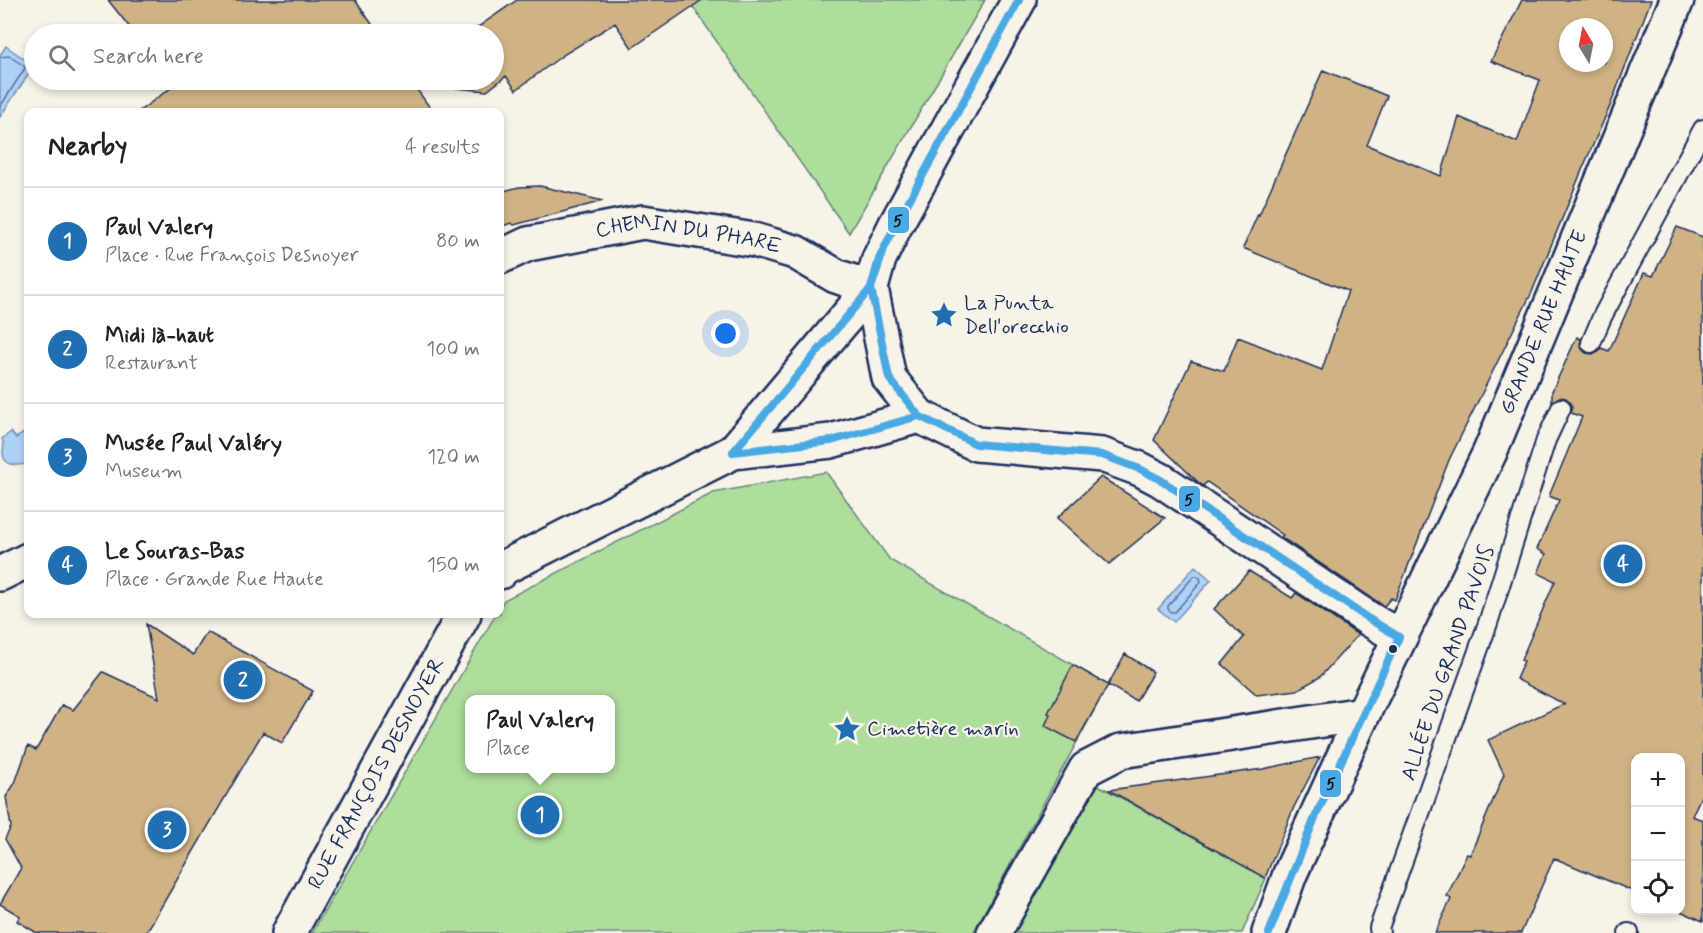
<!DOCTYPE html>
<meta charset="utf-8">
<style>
:root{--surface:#fff;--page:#f6f6f6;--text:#222;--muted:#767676;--line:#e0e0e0;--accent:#1f6fb2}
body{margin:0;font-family:Mynerve,sans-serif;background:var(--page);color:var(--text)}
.controls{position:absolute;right:18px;bottom:18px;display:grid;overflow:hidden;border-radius:12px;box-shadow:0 3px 9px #0003}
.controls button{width:54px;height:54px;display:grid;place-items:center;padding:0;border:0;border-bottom:2px solid var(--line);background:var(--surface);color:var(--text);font:30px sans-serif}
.compass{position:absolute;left:1559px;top:18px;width:54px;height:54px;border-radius:50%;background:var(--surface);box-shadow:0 3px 9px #0003;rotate:350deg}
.you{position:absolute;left:726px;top:334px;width:21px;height:21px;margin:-15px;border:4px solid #fff;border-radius:50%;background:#1a73e8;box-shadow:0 0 0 9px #1a73e833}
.badge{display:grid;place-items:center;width:39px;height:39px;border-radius:50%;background:var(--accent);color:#fff;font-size:20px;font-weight:700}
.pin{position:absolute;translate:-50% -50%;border:3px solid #fff;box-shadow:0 2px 6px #0006}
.popup{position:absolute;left:465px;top:695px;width:150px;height:78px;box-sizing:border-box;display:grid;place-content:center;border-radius:12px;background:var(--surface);filter:drop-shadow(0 2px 4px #0005);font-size:20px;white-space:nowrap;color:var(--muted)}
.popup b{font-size:22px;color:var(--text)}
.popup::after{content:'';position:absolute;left:50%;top:100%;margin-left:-12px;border:12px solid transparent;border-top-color:var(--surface)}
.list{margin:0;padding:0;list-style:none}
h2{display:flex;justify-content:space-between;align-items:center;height:78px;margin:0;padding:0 24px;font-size:26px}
h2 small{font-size:20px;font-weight:400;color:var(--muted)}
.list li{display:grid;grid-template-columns:39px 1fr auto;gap:18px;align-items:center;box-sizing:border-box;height:108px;padding:0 24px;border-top:2px solid var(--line)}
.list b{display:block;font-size:22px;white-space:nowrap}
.list p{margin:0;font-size:20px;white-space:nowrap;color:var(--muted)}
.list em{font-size:20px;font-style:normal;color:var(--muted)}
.icon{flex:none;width:33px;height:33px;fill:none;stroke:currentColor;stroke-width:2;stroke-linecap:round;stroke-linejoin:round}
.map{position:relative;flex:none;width:1703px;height:933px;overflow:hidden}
.search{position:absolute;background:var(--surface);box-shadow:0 3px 9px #0003;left:24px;top:24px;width:480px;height:66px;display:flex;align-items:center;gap:15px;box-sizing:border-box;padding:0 21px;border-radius:33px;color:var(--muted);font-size:22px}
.panel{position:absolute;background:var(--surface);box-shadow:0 3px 9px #0003;left:24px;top:108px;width:480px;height:510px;border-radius:12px}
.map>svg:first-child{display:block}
.green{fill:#afdd9b;stroke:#65867c;stroke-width:1.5;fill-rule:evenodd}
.water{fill:#aed1f6;stroke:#7390b9;stroke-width:1.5}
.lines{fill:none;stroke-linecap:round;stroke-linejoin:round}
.shore{stroke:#56709b;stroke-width:1.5}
.building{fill:#d0b385;stroke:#1b2f5e;stroke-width:1.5;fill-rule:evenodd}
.lane-casing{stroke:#1b2f5e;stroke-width:22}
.street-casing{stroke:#1b2f5e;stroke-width:38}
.secondary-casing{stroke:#1b2f5e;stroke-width:38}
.lane{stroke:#f7f3e8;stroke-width:18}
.street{stroke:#f7f3e8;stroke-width:33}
.secondary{stroke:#f7f3e8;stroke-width:33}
.bus-1-casing{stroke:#f7f3e8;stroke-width:12}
.bus-1{stroke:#4aa9e4;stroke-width:8}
.bus-dot{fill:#1b2f5e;stroke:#f7f3e8;stroke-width:2}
.labels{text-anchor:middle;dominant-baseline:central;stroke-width:4.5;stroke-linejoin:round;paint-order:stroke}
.street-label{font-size:21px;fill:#1b2f5e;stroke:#f7f3e8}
.poi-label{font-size:21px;fill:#1b2f5e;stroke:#f7f3e8;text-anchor:start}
.line-badge{stroke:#f7f3e8;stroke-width:2}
.pale-badge-label{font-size:16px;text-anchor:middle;font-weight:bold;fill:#111}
</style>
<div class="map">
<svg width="1703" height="933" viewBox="0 0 1703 933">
<rect width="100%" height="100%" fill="#f7f3e8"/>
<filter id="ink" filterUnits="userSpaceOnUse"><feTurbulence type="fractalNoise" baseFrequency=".0167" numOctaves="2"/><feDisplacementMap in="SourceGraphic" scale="12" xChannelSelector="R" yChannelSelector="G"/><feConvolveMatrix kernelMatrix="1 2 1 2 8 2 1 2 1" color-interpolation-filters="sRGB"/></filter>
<g filter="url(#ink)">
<path class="green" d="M 688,0 L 985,0 L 849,233 Z
M 826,472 L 890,560 L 1108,685 L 973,933 L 312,933 L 496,614 L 500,614 L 500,608 L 504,600 L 713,493 ZM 470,700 L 610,700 L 610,768 L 470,768 Z
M 1098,785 L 1266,878 L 1242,933 L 1015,933 Z"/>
<path class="water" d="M 6,46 L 34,66 L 0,117 L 0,55 Z
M 28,429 L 28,463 C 20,466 4,467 3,454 C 3,448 5,445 2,439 L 11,432 L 16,438 L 21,435 Z
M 1195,566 L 1211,580 L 1174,622 L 1158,609 Z"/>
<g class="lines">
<path class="shore" d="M 0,57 L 9,56 L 24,66 L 25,68 L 0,107
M 1194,576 L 1197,576 L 1200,578 L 1201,582 L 1175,612 L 1171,612 L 1168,609 L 1168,606 Z"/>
</g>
<path class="building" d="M 108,0 L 355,0 L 379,34 L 135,34 Z
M 517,0 L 702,0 L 632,48 L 615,23 L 563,55 L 516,90 L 506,76 L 487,91 L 413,84 L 433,112 L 138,112 L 172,87 L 167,80 L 494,80 L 494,34 L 468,34 Z
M 1522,0 L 1651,0 L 1610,106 L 1582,170 L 1532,292 L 1449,460 L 1395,600 L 1391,598 L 1384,606 L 1281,537 L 1283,535 L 1207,482 L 1203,486 L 1198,482 L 1154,440 L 1191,361 L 1224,371 L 1238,337 L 1322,370 L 1348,291 L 1243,248 L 1258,214 L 1259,215 L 1323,70 L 1387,96 L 1367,145 L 1441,176 L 1459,117 L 1517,142 L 1540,80 L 1491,61 ZM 1568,27 L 1604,27 L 1604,63 L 1568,63 Z
M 540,186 L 603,201 L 514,225 L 511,223 L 500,227 L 500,192 L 519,187 Z
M 1677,227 L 1703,237 L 1703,792 L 1692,816 L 1703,820 L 1703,921 L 1678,910 L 1680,910 L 1680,758 L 1635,758 L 1635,892 L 1554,858 L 1521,933 L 1435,933 L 1451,899 L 1447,896 L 1467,854 L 1470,855 L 1504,774 L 1488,740 L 1564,704 L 1516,679 L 1524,661 L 1521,660 L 1555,581 L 1538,573 L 1546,554 L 1537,549 L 1559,500 L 1549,496 L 1582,417 L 1571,413 L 1572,406 L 1570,402 L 1566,398 L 1559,397 L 1552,402 L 1552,391 L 1577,337 L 1581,339 L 1580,345 L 1582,349 L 1586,353 L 1593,354 L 1598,352 L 1601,348 L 1609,351 L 1644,273 L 1653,276 Z
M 1101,477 L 1165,518 L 1109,564 L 1057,518 Z
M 1249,571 L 1292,598 L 1296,593 L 1358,635 L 1320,677 L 1297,690 L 1257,695 L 1222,664 L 1244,637 L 1214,609 Z
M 146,624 L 193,655 L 207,632 L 313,691 L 282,743 L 263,732 L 146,933 L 37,933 L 17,921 L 20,916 L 0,904 L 21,868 L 5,839 L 11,827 L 6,797 L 15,783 L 28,746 L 36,750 L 62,705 L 73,710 L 103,672 L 159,698 Z
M 1125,654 L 1153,672 L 1136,701 L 1108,685 L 1076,742 L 1045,726 L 1050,714 L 1048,713 L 1073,665 L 1108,685 Z
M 1320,757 L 1294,807 L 1265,878 L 1109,790 L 1263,769 Z"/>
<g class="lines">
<defs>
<path id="lane" d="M 1591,343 L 1602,317 L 1703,129
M 1380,933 L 1379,928 L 1488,623 L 1546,440 L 1561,408
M 1628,933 L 1629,933"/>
<g id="street">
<path id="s1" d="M 500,257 L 528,244 L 643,222 L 754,240 L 795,252 L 836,276 L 871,288 L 733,452"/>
<path d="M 500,572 L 503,568 L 733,452 L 831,441 L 919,416"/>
<path d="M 0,574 L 28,560"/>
<path id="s2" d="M 289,933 L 464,614"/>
<path d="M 994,933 L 1086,769 L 1121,751 L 1363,714"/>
</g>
<g id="secondary">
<path d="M 1019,0 L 895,226 L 879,259 L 871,288 L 889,378 L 919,416 L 976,444 L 1102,455 L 1140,469 L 1161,480 L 1369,619 L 1399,637"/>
<path id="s3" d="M 1269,933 L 1290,874 L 1363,714 L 1490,452 L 1677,0"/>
</g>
</defs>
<use href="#lane" class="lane-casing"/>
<use href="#street" class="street-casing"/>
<use href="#secondary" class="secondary-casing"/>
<use href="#lane" class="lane"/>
<use href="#street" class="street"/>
<use href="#secondary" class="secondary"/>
<defs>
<path id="bus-1" d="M 1019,0 L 895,226 L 879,259 L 871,288 L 889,378 L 919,416 L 976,444 L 1102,455 L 1140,469 L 1161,480 L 1369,619 L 1399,637
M 733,452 L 871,288 L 883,252
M 733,452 L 831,441 L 919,416
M 1269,933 L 1314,820 L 1399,637"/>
</defs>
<use href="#bus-1" class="bus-1-casing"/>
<use href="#bus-1" class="bus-1"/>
</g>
</g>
<defs>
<symbol id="sight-bare" viewBox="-9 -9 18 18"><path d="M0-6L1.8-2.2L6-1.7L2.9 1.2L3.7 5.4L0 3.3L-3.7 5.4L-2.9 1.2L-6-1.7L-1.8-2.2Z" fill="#1f6fb2" stroke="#f7f3e8" stroke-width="2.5" paint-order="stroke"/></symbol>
</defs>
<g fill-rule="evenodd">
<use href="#sight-bare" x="925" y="296" width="38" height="38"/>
<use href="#sight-bare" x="828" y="710" width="38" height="38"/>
</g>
<circle class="bus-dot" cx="1393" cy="649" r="5"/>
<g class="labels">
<g class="street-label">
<text stroke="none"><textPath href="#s1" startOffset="194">CHEMIN DU PHARE</textPath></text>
<text stroke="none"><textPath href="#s3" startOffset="670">GRANDE RUE HAUTE</textPath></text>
<text transform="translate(1448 663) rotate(-71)">ALLÉE DU GRAND PAVOIS</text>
<text stroke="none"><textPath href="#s2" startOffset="182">RUE FRANÇOIS DESNOYER</textPath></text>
</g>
<g class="poi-label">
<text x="964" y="303">La Punta<tspan x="964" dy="24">Dell'orecchio</tspan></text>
<text x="867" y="729">Cimetière marin</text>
</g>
</g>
<g class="line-badge">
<rect x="887" y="206" width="23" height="28" rx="6" fill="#4aa9e4"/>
<rect x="1178" y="485" width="23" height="28" rx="6" fill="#4aa9e4"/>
<rect x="1319" y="769" width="23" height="29" rx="6" fill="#4aa9e4"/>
</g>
<g class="pale-badge-label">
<text x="898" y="226">5</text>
<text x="1189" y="505">5</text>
<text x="1331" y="789">5</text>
</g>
</svg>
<div class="controls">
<button>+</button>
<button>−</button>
<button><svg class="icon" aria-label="locate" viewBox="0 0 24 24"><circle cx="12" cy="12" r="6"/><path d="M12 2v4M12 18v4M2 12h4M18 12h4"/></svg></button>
</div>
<svg class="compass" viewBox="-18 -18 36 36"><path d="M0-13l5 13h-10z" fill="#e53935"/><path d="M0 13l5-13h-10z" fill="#767676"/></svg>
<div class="you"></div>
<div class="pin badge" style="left:540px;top:815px">1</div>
<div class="popup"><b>Paul Valery</b>Place</div>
<div class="pin badge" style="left:243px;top:680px">2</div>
<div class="pin badge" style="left:167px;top:830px">3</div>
<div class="pin badge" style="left:1623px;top:564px">4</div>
<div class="search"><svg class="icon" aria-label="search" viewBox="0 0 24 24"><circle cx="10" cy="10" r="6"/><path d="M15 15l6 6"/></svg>Search here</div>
<section class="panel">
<h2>Nearby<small>4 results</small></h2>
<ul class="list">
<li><span class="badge">1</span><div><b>Paul Valery</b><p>Place · Rue François Desnoyer</p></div><em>80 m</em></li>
<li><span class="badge">2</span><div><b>Midi là-haut</b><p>Restaurant</p></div><em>100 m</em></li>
<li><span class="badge">3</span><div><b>Musée Paul Valéry</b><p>Museum</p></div><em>120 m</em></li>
<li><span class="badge">4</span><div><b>Le Souras-Bas</b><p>Place · Grande Rue Haute</p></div><em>150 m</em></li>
</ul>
</section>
</div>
